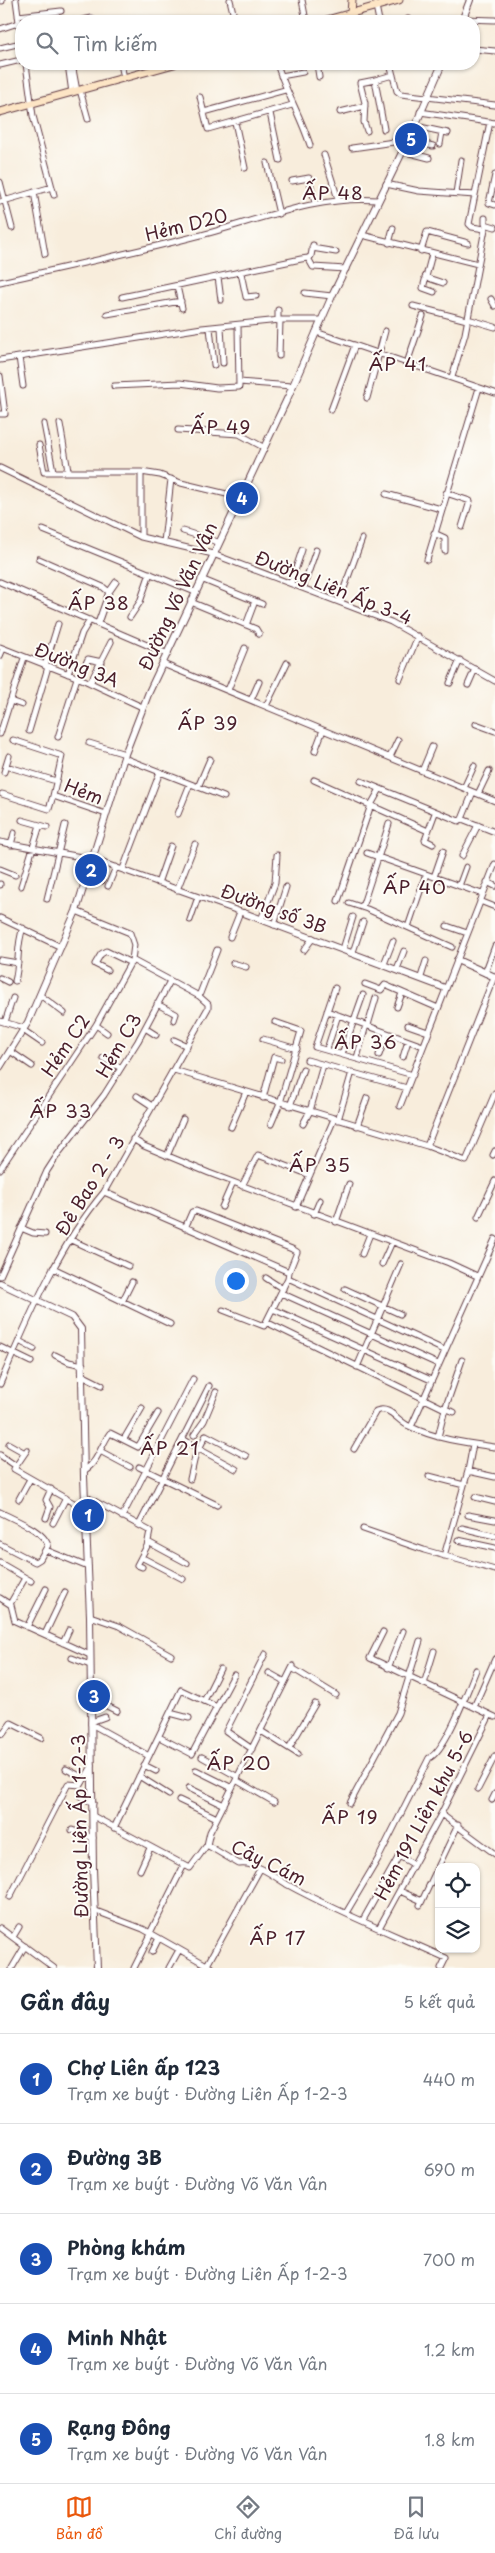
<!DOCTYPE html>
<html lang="vi">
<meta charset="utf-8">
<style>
:root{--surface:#fff;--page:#f6f6f7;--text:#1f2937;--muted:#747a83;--line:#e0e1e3;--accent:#ea580c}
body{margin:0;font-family:"Playpen Sans",sans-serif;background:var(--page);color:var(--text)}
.controls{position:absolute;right:15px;bottom:15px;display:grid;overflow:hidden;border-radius:10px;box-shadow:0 1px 4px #0004}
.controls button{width:45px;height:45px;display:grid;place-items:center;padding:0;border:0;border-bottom:1px solid var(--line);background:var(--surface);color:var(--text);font:25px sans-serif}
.you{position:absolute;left:235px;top:1280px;width:18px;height:18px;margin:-12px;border:4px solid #fff;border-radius:50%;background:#1a73e8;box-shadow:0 0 0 8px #1a73e833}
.badge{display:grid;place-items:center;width:32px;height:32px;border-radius:50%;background:var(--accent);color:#fff;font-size:16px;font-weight:700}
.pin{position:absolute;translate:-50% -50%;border:2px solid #fff;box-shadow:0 1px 5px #0006}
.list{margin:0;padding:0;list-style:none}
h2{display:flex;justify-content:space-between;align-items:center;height:65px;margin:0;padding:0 20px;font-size:21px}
h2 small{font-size:16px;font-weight:400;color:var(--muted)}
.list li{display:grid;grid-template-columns:32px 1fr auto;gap:15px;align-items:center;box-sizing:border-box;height:90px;padding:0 20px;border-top:1px solid var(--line)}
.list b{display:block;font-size:19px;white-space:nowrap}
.list p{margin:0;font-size:16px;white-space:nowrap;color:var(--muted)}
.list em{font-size:16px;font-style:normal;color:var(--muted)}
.icon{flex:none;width:28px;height:28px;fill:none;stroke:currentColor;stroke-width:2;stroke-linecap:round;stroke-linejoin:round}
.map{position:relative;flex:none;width:495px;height:1968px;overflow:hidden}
.search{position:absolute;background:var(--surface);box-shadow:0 1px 4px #0004;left:15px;right:15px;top:15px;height:55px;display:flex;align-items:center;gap:12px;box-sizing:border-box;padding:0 18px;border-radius:20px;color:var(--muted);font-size:19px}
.sheet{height:515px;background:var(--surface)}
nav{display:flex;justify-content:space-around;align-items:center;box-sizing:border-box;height:70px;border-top:1px solid var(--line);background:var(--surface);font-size:14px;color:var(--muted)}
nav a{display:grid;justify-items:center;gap:2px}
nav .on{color:var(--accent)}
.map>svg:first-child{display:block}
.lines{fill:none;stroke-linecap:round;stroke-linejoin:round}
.minor-casing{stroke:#643e46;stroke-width:7}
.tertiary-casing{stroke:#643e46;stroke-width:8}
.secondary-casing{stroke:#643e46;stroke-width:9}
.minor{stroke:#fff;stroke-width:5}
.tertiary{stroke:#fff;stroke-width:6}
.secondary{stroke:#fde5c5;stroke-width:7}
.labels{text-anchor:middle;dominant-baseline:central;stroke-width:4;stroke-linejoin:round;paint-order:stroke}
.street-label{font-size:18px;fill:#4a1f2b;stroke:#fdfcf7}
.neighbourhood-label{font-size:19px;letter-spacing:1px;fill:#4a1f2b;stroke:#fdfcf7}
</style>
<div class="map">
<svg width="495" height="1968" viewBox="0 0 495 1968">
<rect width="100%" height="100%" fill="#fdfcf7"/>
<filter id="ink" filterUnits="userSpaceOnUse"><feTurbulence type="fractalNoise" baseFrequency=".02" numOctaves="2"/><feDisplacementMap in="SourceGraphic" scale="10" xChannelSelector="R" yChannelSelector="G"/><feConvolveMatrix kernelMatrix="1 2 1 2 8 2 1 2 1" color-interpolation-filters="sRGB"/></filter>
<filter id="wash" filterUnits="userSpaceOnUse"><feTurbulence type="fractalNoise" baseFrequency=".0096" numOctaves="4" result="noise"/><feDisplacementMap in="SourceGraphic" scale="20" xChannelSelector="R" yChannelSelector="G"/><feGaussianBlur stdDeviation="1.12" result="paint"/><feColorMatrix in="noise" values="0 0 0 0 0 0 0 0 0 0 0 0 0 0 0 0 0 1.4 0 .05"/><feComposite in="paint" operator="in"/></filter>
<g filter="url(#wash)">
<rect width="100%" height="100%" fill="#f8eddc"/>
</g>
<g filter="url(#ink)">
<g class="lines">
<defs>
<path id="minor" d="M 16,0 L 21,37
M 230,0 L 235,21
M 302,0 L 306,21
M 2,1 L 2,0
M 376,6 L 379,21
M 18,16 L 61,11
M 463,19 L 495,20
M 63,21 L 62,19 L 78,21 L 92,18 L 93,21
M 408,21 L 408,19
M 0,29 L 18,23
M 0,48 L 21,43
M 474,49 L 495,51
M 26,64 L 33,116 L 54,195
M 68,64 L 72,93
M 72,64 L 77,91
M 121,64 L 124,78
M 277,64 C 286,92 301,117 310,145
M 317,64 L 319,77
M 390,64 L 397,91 L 401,94 L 495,105
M 0,65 L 21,60
M 281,76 L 303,72
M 80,90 L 88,119
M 200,97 L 208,129 L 292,105
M 204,112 L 285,90
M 340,112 L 365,106
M 420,112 L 495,123
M 270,113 L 280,160
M 235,122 L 245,168
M 415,126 L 448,133
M 384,129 L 375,80 L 393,75
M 367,131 L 364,122 L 365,103 L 360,83 L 375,80
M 440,144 L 442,132
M 352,148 L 408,140 L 433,146
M 402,151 L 429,158
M 324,155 L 338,199
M 267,163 L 279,214
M 495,175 L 489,203 L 495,205
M 292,181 L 309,178 L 315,203
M 0,182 L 12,228
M 386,184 L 419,191 L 475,195
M 34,192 L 45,254
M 456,193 L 461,160
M 0,202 L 52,187
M 485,218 L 485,224 L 495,227
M 362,235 L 478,264
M 389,243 L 393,228
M 312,248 L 336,252
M 421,251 L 427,232 L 468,243
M 432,254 L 423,288 L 434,292
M 308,258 L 311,256 L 313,245
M 241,273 L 246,297 L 256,296
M 218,277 L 221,300
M 425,277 L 443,283
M 0,282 C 65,267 132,253 197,236 C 256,221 317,195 378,200
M 177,286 L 182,308
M 305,293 L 332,296
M 122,297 L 301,259 L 308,258 L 313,267 L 346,269
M 491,299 L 495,306
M 413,306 L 467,320
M 278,310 L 278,321
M 107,314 L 181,301
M 468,319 L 495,327
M 221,327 L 223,363
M 210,328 L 214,365
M 316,332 L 495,393
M 279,356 L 280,320
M 19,357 L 23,386
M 0,360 L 202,328 L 280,320 L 322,320
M 407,363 L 423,316
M 0,376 L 5,414 L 0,414
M 452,377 L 465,334 L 485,229 L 472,227 L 469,224 L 490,122
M 239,382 L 292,386
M 114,386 L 180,383 L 217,388 L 239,387 L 238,325
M 367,398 L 385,331
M 331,410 L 355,345
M 44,424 L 53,471
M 60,424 L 68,471
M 178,430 L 239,434 L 263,447
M 39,445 L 44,472 L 141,472 L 160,475 L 181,483 L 239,497
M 0,468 L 141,537 L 213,554 L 391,622 L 495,681
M 446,493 L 470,501 L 462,527
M 386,494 L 441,509
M 43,530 L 195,592
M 183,531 L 218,542
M 434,533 L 445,538 L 445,551
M 141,537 L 141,472
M 164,542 L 171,479
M 39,559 L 103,587 L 109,592
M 427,560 L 479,388
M 201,579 L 262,604
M 0,582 L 168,654
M 291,583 L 302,550
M 303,588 L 316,550
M 191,602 L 256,629 L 259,634
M 339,602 L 362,539
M 130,617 L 140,602 L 150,573
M 98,623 L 109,592 L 116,582
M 246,625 L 255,601
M 0,647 L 84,680 L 142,707
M 0,656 L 3,649
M 163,664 L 495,801
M 45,666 L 58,624
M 68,674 L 82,633 L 90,620
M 79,678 L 88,659 L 102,662
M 400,679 L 418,636
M 90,683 L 111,642
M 450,683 L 460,660
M 468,685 L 475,669
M 228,690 L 245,648
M 251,700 L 259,682
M 10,701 L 22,705
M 266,706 L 287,663
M 476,724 L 495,731
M 29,731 L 48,667
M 0,734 L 24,658
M 58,737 L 77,678
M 13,740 L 62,756 L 53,796 L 106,814
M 89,743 L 125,754
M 315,751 L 323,730
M 390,757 L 398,740
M 124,758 L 224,797
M 6,766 L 56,781
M 422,771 L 432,747
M 4,772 L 9,756
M 314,780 L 428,831
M 361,781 L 459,821 L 462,819 L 495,832
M 198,787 L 210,759
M 464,788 L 474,766
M 2,794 L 49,809 L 53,796
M 478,794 L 489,771
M 178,814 L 190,784
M 462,819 L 473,792
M 22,820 L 47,827
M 0,842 L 92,859 L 244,913
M 433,844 L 425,840 L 435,813
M 11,845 L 14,833
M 367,853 L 482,894
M 462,856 L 478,825
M 0,869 L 15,875
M 123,869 L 160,772
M 87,876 L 102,881
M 434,877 L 443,851
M 487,882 L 495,886
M 158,883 L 171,846
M 0,885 L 0,884
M 21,886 L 40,825
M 108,886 L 116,867
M 459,886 L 466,867
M 177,890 L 195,844
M 47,899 L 65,825
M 338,901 L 371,805 L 380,789
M 480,901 L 495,907
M 349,903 L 367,909 L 452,947
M 362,907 L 389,824
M 0,918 L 61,947
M 190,920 L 198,897
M 261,920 L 275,883 L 277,855
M 274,925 L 286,887
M 447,926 L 467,933
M 408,927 L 426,874
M 230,937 L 240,912
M 343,949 L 353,917
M 304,950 L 313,938
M 353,952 L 363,922
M 0,960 L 18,963
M 233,963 L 246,967
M 384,964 L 393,941
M 397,969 L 404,951
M 107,970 L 95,964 L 101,954 L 106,951 L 131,963
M 485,973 L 495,946
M 421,977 L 426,961
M 0,978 L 8,982
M 15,981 C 20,963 16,946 23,928
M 365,984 L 381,990 L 385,985 L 438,1008
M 335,988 L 315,1047 L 413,1075
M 40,995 L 64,1013
M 199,996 L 217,950
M 157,1004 L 176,1014 L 174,1020
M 397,1007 L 402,993
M 327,1011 L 423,1046
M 0,1021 L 24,1028
M 5,1022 L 13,998
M 96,1025 L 107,1033
M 368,1025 L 376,998
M 408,1025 L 428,1032
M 145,1028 L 156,1035
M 23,1030 L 42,1043
M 263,1039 L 297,1049
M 174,1040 L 187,1046
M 327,1049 L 338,1015
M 10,1051 L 32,1066
M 342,1054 L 363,995
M 379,1055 L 387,1033
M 403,1057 L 408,1041
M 103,1058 L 121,1068
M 357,1058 L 366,1025
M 307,1060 L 407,1088
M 174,1070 L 427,1146 L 466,1161 L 495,1093
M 137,1096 L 152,1106
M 263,1098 L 274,1057 L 281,1059
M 290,1106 L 303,1069
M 400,1106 L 495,864
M 338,1120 L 352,1072
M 271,1124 L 280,1103 L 301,1031 L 275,1022
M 303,1124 L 310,1111 L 323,1065
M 357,1126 L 367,1098
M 231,1127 L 246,1092
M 133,1139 L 144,1146 L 209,1173 L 449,1263 L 477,1276
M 427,1146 L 494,977
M 493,1155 L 495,1151
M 167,1156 L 183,1119
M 0,1169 L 96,1025 L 132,960 L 134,945 L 130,933 L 76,911
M 242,1186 L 258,1155 L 310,1175
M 104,1192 L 289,1272 L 288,1278 L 264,1326 L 223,1310
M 222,1207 L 233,1182
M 296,1207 L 334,1119
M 314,1214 L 320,1200
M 478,1217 L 495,1181
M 336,1222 L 349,1184
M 21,1228 L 33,1233 L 45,1234
M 185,1228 L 192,1212 L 196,1211 L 292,1249 L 297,1252 L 289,1272
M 71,1240 L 128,1266
M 362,1254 L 370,1234
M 382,1264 L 392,1242
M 53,1268 L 170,1324
M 0,1276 L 47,1171 L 58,1154 L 104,1095 L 138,1041 L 170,981
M 266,1278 L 283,1289
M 288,1278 L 444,1350
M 345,1289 L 400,1314
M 281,1293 L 438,1364
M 122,1302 L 132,1282
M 273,1309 L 431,1380
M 266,1322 L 445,1409 L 438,1437
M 19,1341 L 34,1349
M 0,1347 L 31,1362
M 55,1355 L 69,1362 L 83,1365
M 357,1367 L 401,1264
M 84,1376 L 102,1385
M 0,1384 C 29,1317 57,1248 104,1192 L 208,1008 L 208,1004 L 199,996 L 132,960
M 454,1412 L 445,1409 L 462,1360
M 411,1427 L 495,1239
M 194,1435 L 204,1421 L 216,1392
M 124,1439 L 142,1408
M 183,1439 L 197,1448 L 190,1479
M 9,1444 L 25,1453
M 197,1448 L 236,1469
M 199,1449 L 206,1435 L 246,1456
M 354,1449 L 376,1411 C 390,1405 397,1421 409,1426 C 435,1439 466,1443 495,1447
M 27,1450 L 14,1469 L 86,1510
M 100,1451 L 130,1467
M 0,1455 L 16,1466
M 139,1467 L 217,1505
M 85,1470 C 98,1462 101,1445 110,1433 L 138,1447 L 158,1413
M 468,1471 L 495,1477
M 429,1476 L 464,1485
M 85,1496 L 150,1531 L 147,1546 L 137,1565 L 142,1567
M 475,1497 L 495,1502
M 19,1499 L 30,1479
M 0,1512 C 14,1520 42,1529 48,1545 L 40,1559 L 35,1562 L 0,1544
M 468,1515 L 495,1520
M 122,1517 L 193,1379
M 46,1518 L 50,1507 L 46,1500 L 51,1489
M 53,1523 L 66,1498
M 139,1525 L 209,1386
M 462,1528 L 495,1536
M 363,1529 L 424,1550 L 495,1570
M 458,1540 L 495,1548
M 148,1542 L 187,1563
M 46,1550 L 88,1567
M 444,1556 L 468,1471 L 473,1444
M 141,1557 L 183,1579
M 0,1563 L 31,1581
M 0,1598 L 11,1605 L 15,1621 L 90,1655
M 10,1604 L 25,1578
M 90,1616 L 119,1626 L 171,1655
M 27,1627 L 46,1589
M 383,1632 L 370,1658 L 495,1717
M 45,1634 L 65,1592
M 63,1643 L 69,1630
M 72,1658 L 90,1665
M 292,1668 L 336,1695
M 388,1668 L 403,1631
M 269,1673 L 285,1682
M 424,1684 L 434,1651
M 91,1698 L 117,1711
M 204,1701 L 220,1669
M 474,1707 L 495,1659
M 170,1713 L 189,1718
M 91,1722 L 105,1717
M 91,1724 L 149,1756
M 261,1731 L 298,1754
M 0,1733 L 3,1734 L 11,1723 L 41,1738
M 159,1737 L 192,1754 L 234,1675
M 289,1748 L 315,1704
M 252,1749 L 226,1731 L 265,1654
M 202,1757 L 238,1777
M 144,1765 L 156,1771
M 66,1769 L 84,1778
M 196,1770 L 232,1788
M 139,1776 L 169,1795
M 236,1780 L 274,1802
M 189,1788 L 224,1805
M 478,1789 L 495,1756
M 80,1796 L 93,1803
M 179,1800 L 217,1818
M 492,1800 L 495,1794
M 350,1803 L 398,1713 L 420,1641
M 441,1814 L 495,1854
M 93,1816 L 190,1868 L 207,1845 L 239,1864 C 255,1861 275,1877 288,1885 C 339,1913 393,1934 446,1958 L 441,1968
M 114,1828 L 181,1690 L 217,1707
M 72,1830 L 93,1838
M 207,1845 L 210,1832 L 293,1666
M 140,1870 L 150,1848
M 400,1891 L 422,1901
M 10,1897 L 68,1784 L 81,1785 L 92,1766
M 420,1905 L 458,1825
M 96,1911 L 143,1929 L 212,1968
M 346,1913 L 378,1859 L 429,1758 C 446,1751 468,1689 476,1670
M 363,1920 L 399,1856 L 413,1864
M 0,1928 L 54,1968
M 379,1928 L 441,1814 L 490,1715
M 150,1933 L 184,1865
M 13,1937 L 19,1927
M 152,1952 L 159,1938
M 207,1965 L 260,1869
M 12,1968 L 25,1946
M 134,1968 L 151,1934
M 169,1968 L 179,1950"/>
<path id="tertiary" d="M 462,21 L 470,0
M 244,913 L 445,988
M 457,960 L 495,977
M 0,1067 L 28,1022 L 76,911 L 125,754 L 149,692 L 288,397 L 332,296 L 415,126 L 442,64
M 0,1283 L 72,1317 L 81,1329 L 84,1477 L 90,1616 L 93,1869 L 97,1968"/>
<path id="secondary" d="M 351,13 L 352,0
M 323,21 L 399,0
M 0,112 L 174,64"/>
</defs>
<use href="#minor" class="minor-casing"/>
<use href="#tertiary" class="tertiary-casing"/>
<use href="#secondary" class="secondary-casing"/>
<use href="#minor" class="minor"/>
<use href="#tertiary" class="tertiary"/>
<use href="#secondary" class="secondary"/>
</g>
</g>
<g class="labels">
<g class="street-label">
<text transform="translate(186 224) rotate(-14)">Hẻm D20</text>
<text transform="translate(334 587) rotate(22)">Đường Liên Ấp 3-4</text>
<text transform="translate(177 596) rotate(-65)">Đường Võ Văn Vân</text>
<text transform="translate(77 664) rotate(22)">Đường 3A</text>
<text transform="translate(84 791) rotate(21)">Hẻm</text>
<text transform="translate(274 908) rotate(20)">Đường số 3B</text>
<text transform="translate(65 1045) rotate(-56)">Hẻm C2</text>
<text transform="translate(118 1045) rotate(-60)">Hẻm C3</text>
<text transform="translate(89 1185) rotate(-58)">Đê Bao 2 - 3</text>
<text transform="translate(423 1815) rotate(-62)">Hẻm 191 Liên khu 5-6</text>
<text transform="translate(79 1826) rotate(-91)">Đường Liên Ấp 1-2-3</text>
<text transform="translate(269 1862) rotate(26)">Cây Cám</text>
</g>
<g class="neighbourhood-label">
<text x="333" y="192">ẤP 48</text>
<text x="398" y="363">ẤP 41</text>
<text x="221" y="426">ẤP 49</text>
<text x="99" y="602">ẤP 38</text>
<text x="208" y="722">ẤP 39</text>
<text x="415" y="886">ẤP 40</text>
<text x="366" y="1041">ẤP 36</text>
<text x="61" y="1110">ẤP 33</text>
<text x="320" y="1164">ẤP 35</text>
<text x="170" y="1447">ẤP 21</text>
<text x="239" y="1762">ẤP 20</text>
<text x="350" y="1816">ẤP 19</text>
<text x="278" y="1937">ẤP 17</text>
</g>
</g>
</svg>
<div class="controls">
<button><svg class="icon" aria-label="locate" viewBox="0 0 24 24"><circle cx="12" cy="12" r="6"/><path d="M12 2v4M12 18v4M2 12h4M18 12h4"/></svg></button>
<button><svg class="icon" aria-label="layers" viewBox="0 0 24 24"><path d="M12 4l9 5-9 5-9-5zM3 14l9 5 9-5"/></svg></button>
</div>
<div class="you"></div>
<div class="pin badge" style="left:88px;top:1515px;background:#1a4fb4">1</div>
<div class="pin badge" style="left:91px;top:870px;background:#1a4fb4">2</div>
<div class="pin badge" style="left:94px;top:1696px;background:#1a4fb4">3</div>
<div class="pin badge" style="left:242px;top:498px;background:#1a4fb4">4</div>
<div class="pin badge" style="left:411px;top:139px;background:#1a4fb4">5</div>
<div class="search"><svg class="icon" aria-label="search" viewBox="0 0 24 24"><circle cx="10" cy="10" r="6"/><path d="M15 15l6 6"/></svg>Tìm kiếm</div>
</div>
<section class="sheet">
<h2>Gần đây<small>5 kết quả</small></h2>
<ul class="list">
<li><span class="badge" style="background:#1a4fb4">1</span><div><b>Chợ Liên ấp 123</b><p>Trạm xe buýt · Đường Liên Ấp 1-2-3</p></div><em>440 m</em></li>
<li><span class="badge" style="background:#1a4fb4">2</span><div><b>Đường 3B</b><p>Trạm xe buýt · Đường Võ Văn Vân</p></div><em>690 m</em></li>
<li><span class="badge" style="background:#1a4fb4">3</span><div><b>Phòng khám</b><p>Trạm xe buýt · Đường Liên Ấp 1-2-3</p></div><em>700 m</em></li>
<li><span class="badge" style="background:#1a4fb4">4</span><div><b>Minh Nhật</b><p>Trạm xe buýt · Đường Võ Văn Vân</p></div><em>1.2 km</em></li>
<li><span class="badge" style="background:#1a4fb4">5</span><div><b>Rạng Đông</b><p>Trạm xe buýt · Đường Võ Văn Vân</p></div><em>1.8 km</em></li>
</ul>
</section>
<nav>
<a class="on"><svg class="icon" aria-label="map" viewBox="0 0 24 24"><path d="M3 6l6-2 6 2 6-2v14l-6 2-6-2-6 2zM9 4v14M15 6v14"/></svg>Bản đồ</a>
<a><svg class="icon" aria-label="directions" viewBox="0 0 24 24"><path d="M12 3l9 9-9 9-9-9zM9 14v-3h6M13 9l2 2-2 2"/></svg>Chỉ đường</a>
<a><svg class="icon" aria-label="saved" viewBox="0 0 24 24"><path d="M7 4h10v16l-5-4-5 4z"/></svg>Đã lưu</a>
</nav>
